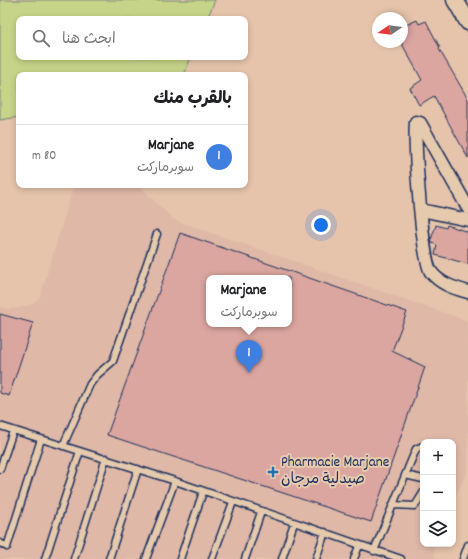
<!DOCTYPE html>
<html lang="ar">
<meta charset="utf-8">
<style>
:root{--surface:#fff;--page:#f2f2f2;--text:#202124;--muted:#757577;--line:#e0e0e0;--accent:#1f6fb2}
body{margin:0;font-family:Dekko,"Playpen Sans Arabic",sans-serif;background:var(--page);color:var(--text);direction:rtl}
.controls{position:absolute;right:12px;bottom:12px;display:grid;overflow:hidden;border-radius:8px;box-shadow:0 2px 6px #0003}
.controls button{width:36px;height:36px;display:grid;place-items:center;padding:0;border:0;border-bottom:1px solid var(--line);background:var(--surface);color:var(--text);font:20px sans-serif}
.compass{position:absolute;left:372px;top:12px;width:36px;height:36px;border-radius:50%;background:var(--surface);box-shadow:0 2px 6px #0003;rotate:257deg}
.you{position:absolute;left:321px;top:225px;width:14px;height:14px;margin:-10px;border:3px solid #fff;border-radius:50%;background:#1a73e8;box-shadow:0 0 0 6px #1a73e833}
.badge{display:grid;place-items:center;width:26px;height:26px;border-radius:50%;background:var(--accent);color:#fff;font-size:13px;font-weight:700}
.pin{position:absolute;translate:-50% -33px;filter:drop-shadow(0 1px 2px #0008)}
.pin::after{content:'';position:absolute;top:21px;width:14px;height:12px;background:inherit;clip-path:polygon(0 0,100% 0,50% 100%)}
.popup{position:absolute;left:206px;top:275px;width:86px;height:52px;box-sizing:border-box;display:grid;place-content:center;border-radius:8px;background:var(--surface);filter:drop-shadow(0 1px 3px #0005);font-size:13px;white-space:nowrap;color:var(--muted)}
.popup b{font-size:15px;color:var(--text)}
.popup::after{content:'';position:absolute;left:50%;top:100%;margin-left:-8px;border:8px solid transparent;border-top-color:var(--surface)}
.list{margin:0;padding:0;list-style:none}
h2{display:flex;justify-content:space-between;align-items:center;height:52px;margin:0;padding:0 16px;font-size:17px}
h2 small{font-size:13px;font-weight:400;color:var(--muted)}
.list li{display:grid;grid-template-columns:26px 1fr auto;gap:12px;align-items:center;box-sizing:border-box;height:64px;padding:0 16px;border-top:1px solid var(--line)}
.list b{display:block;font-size:15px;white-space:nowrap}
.list p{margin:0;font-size:13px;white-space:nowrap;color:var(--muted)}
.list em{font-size:13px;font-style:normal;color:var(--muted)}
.icon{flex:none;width:22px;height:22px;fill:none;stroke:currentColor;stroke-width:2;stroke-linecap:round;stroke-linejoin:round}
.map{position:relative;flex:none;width:468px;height:559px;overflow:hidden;direction:ltr}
.search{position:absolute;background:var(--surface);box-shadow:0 2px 6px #0003;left:16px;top:16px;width:232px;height:44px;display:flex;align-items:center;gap:10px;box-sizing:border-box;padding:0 14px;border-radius:8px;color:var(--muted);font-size:15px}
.panel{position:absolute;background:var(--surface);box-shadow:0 2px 6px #0003;left:16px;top:72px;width:232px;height:116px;border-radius:8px;direction:rtl}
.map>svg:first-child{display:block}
.built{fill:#dfb8a7;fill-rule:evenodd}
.green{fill:#c5d488;stroke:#708273}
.building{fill:#dca6a0;stroke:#1b2f5e;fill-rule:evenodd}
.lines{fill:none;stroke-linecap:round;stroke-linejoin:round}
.lane-casing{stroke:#1b2f5e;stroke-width:9}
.street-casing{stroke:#1b2f5e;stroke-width:15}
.secondary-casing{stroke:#1b2f5e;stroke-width:19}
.lane{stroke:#e6caad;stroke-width:6}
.street{stroke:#e6caad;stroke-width:12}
.secondary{stroke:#e6caad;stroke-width:16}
.poi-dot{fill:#1f6fb2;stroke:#e6caad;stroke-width:1.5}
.labels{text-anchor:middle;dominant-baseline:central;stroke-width:4;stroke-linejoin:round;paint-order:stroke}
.poi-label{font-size:15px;fill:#1b2f5e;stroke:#e6caad;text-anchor:start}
</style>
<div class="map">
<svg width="468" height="559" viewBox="0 0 468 559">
<rect width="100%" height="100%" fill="#e6c4ab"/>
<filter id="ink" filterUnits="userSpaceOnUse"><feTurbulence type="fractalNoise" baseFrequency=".025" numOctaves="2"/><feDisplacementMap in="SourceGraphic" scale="8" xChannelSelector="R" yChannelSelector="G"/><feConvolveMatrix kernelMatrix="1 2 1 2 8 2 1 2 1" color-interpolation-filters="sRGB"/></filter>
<g filter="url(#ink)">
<path class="built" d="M 74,185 L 138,185 L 174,220 L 468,321 L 468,469 L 453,502 L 453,442 L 423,442 L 423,544 L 434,544 L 435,559 L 0,559 L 0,306 L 8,309 L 19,308 L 32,304 L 40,297 ZM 209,278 L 289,278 L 289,324 L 209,324 Z"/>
<path class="green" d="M 0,0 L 215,0 L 207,19 L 19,19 L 19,57 L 191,57 L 184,75 L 19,75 L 19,117 L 0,120 Z"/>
<path class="building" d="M 417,20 L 419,24 L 426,21 L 440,48 L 439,49 L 468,99 L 468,158 L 434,96 L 419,105 L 410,88 L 422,80 L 402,44 L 402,27 Z
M 436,225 L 446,228 L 447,225 L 468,232 L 468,264 L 435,255 L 437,245 L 432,243 L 431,240 Z
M 180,233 L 407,312 L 392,351 L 425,367 L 371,522 L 107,435 ZM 209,278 L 289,278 L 289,324 L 209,324 Z
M 0,314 L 33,323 L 9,396 L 0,393 Z"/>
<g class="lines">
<defs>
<path id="lane" d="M 0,426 L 175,481 L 401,559
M 63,446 L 90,384 L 97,375 L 113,361 L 157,234
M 0,469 L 13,431
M 405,475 L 423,479
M 393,505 L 415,506 L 423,493
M 0,543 L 7,547 L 41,439
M 374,551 L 416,449 L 423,446
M 45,559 L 80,451
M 74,559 L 106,458
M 109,559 L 138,469
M 146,559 L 175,481
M 180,559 L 203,492
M 212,559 L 233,502
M 245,559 L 261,512
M 282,559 L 294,523
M 316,559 L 325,532
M 354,559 L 359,546
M 463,559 L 468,545"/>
<path id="street" d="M 468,208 L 420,123 L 416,122 C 414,142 422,260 431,272 C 440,284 454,288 468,292
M 421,210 L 468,220"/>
<path id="secondary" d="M 455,0 L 468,22"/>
</defs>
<use href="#lane" class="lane-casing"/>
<use href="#street" class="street-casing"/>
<use href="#secondary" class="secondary-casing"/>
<use href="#lane" class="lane"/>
<use href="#street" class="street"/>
<use href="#secondary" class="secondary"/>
</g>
</g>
<path class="poi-dot" d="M271 466h4v4h4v4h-4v4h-4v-4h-4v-4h4z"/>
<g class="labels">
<g class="poi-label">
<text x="281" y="463">Pharmacie Marjane<tspan x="281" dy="17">صيدلية مرجان</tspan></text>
</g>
</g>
</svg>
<div class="controls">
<button>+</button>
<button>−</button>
<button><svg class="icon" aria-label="layers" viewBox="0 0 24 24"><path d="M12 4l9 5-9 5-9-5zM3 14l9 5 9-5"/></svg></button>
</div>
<svg class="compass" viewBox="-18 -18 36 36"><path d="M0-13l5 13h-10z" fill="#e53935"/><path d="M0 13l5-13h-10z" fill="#757577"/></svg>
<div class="you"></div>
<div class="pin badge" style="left:249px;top:373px;background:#3f7fe0">1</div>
<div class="popup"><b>Marjane</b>سوبرماركت</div>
<div class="search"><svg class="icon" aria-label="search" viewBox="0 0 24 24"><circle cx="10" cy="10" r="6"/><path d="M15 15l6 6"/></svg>ابحث هنا</div>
<section class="panel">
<h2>بالقرب منك<small></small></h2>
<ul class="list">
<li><span class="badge" style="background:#3f7fe0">1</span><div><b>Marjane</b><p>سوبرماركت</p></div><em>80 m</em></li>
</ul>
</section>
</div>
